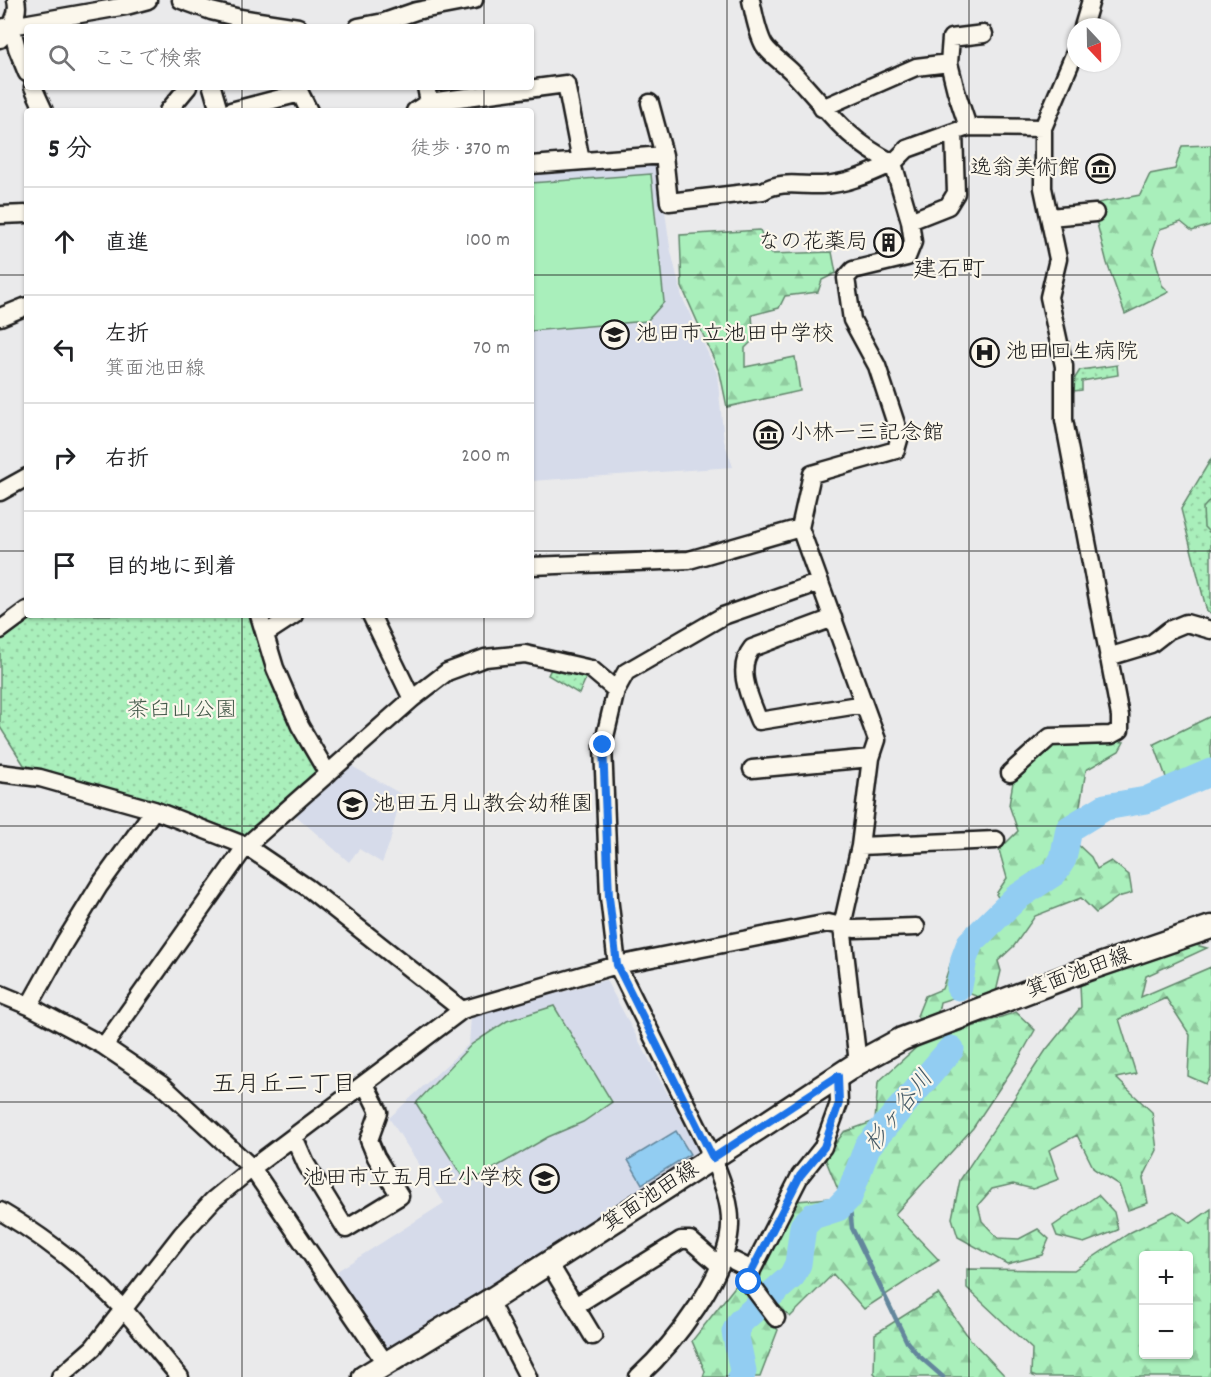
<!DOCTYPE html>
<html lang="ja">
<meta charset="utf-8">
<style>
:root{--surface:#fff;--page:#f6f6f6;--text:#202124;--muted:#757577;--line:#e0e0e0}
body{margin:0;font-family:Dekko,"Klee One",sans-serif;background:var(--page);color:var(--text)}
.controls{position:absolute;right:18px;bottom:18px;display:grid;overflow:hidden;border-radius:6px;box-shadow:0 2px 4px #0004}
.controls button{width:54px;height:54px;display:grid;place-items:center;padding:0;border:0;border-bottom:2px solid var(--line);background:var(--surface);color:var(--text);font:30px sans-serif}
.compass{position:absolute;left:1067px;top:18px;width:54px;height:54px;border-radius:50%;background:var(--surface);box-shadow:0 2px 4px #0004;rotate:158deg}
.stop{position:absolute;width:18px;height:18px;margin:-14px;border:4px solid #1a73e8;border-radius:50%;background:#fff}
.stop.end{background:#1a73e8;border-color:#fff;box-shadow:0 2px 6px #0008}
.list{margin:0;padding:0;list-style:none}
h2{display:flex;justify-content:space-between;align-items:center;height:78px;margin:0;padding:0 24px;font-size:26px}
h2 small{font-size:20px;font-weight:400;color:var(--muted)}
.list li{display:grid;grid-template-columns:39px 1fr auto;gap:18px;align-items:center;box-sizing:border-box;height:108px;padding:0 24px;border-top:2px solid var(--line)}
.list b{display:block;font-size:22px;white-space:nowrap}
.list p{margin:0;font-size:20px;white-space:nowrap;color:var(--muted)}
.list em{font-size:20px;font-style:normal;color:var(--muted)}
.icon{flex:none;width:33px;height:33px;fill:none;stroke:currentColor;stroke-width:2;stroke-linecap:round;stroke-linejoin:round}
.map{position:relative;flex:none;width:1211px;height:1377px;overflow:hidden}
.search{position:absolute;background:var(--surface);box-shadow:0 2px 4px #0004;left:24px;top:24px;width:510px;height:66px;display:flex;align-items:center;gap:15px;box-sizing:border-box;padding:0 21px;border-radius:6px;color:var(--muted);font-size:22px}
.panel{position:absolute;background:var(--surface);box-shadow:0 2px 4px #0004;left:24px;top:108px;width:510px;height:510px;border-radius:6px}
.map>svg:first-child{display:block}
.built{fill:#d6dbea}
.green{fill:url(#green-dots);stroke:#62866c;stroke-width:1.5}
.forest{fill:url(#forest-firs);stroke:#62866c;stroke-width:1.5;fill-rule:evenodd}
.pitch{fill:#a9efbb;stroke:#62866c;stroke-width:1.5}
.water{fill:#92cdf2;stroke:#63869c;stroke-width:1.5}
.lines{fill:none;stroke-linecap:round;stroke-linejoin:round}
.stream{stroke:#63869c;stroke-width:4.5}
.river{stroke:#92cdf2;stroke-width:27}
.minor-casing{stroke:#1c1c1c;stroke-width:21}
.major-casing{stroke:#1c1c1c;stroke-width:27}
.minor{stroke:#fbf7ec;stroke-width:16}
.major{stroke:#fbf7ec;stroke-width:22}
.route{stroke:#1a73e8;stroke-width:8}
.grid{fill:none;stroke:#1c1c1c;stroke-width:1.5;stroke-opacity:0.55}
.labels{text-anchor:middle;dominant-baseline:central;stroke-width:4.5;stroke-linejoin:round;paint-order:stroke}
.poi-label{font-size:22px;fill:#1c1c1c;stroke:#fbf7ec;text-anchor:start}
.park-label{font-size:22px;fill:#465b4c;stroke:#fbf7ec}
.street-label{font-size:22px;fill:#1c1c1c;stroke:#fbf7ec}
.neighbourhood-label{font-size:24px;fill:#1c1c1c;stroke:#fbf7ec}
.water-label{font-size:24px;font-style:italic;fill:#455a67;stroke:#fbf7ec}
</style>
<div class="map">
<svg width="1211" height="1377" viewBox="0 0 1211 1377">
<defs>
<pattern id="green-dots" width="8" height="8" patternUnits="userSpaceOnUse" patternTransform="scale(1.5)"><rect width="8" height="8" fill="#a9efbb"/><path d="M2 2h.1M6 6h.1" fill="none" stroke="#91cca0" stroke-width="1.8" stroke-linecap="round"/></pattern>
<pattern id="forest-firs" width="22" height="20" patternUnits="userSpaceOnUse" patternTransform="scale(1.5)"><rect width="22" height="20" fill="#a9efbb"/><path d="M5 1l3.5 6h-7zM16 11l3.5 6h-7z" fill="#91cca0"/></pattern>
</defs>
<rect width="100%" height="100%" fill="#eaeaeb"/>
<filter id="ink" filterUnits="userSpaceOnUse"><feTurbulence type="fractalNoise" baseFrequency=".0167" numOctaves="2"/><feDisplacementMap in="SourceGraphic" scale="12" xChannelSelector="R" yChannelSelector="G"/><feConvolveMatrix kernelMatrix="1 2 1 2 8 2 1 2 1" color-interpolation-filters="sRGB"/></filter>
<g filter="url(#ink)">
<path class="built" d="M 658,161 L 670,247 L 682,297 L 717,373 L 724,441 L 733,467 L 531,481 L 531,170 Z
M 350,765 L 401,794 L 390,842 L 382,863 L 359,849 L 349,862 L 295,815 Z
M 606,980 L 699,1152 L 697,1156 L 387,1349 L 334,1273 L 444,1203 L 389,1118 L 469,1044 L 471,1017 Z"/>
<path class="green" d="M 1117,365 L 1118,375 L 1082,381 L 1082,390 L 1074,391 L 1075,378 L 1080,370 Z
M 1211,459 L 1211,613 L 1207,612 L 1181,509 Z
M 32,615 L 254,615 L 318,768 L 317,775 L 248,836 C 174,808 100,784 24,765 L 0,727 L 0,638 Z
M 552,667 L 586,678 L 579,694 L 548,675 Z"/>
<path class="forest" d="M 1211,145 L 1211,225 L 1192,231 L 1181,222 L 1160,229 L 1153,250 L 1162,285 L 1169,292 L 1125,314 L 1107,263 L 1092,204 L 1140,195 L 1150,174 L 1175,169 L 1182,146 Z
M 760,230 L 771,254 L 832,252 L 836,273 L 822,280 L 818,292 L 785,296 L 779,308 L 752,315 L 754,339 L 745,348 L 745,367 L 795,357 L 800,391 L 727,407 L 720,373 L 682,287 L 680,235 Z
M 1211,499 L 1211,531 L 1209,532 L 1204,527 L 1203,508 Z
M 1211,716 L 1211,764 L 1167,780 L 1154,744 Z
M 1111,741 L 1124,742 L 1119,751 L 1086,770 L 1074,841 L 1091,857 L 1097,869 L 1111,861 L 1129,875 L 1132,893 L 1118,897 L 1096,913 L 1081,898 L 1035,916 L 1014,946 L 998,961 L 1001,971 L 996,992 L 981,998 L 968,993 L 940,1002 L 937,1017 L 922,1023 L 917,1016 L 925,996 L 942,989 L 952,959 L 1002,904 L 996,894 L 1007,878 L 999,850 L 1018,831 L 1009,805 L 1013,782 L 1054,743 Z
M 1192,944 L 1207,948 L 1146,976 L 1141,997 L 1211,967 L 1211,1075 L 1206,1084 L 1188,1076 L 1190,1035 L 1166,998 L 1119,1019 L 1136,1074 L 1116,1078 L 1152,1112 L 1157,1150 L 1143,1178 L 1148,1203 L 1128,1210 L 1119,1185 L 1094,1169 L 1077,1135 L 1049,1150 L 1059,1179 L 1033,1189 L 1013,1184 L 992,1189 L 978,1205 L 982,1221 L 998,1238 L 1019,1239 L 1038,1229 L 1049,1239 L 1042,1255 L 1007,1264 L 958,1237 L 952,1218 L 960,1180 L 1046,1050 L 1081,1007 L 1080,984 Z
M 1016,1012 L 1035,1030 L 1017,1062 L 973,1128 L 895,1214 L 939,1260 L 864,1309 L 833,1274 L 790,1317 L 755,1280 L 797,1201 L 841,1197 L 825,1158 L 844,1132 L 875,1121 L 878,1082 L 919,1045 Z
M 1098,1195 L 1114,1212 L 1118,1230 L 1084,1243 L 1057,1236 L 1053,1226 Z
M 1211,1209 L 1211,1377 L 1036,1377 L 1031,1375 L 1032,1349 L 967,1288 L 967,1269 L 1074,1270 L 1131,1232 L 1174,1211 L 1191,1223 ZM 1144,1256 L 1188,1256 L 1188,1354 L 1144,1354 Z
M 737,1284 L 778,1330 L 760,1377 L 703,1377 L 705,1371 L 692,1341 Z
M 938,1294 L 970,1339 L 1006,1377 L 878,1377 L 874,1373 L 875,1334 Z"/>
<path class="pitch" d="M 651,174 L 664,302 L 647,321 L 531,331 L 531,183 Z
M 554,1006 L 612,1102 L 583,1122 L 548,1137 L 467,1184 L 416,1103 L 472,1044 L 507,1021 Z"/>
<path class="water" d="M 676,1131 L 690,1154 L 642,1184 L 628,1160 Z"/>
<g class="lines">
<path class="stream" d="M 849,1197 L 852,1228 L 907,1342 L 918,1355 L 943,1377"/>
<path class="river" d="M 959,987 L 964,959 L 970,943 L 1016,898 L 1054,873 L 1063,859 L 1069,829 L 1105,807 L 1146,800 L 1211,772
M 741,1377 L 743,1371 L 735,1332 L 740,1322 L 792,1276 L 798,1264 L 803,1226 L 813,1216 L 838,1208 L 849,1197 L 867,1147 L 951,1049"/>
<defs>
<path id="minor" d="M 181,0 L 211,11 L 240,18 L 298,27
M 751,0 C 754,14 757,32 764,45 C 771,56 785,64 794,74 C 829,111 845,139 893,163
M 11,26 L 17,48 L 27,73
M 358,27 L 384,22 L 416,11 L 474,0
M 1083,27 L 1091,0
M 0,28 L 126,6 L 148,0
M 0,39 C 10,28 20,15 16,0
M 33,87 L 44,111
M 212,87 L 219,111
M 297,87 L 309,111
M 426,87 L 431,111
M 650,103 L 664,155 L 669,202 L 763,191 C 781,180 802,186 822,185 C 848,184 871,173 893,163
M 822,108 L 916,67 L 949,63
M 168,111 L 188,87
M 231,111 L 300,93
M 415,111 L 429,102 L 566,84 L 581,161
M 968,127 L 956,91 L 949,63 L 951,38 L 984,34
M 531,165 L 664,155
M 0,215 L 27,214
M 1049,217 L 1095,213
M 910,221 L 948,206 L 956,193 L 954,132
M 0,317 L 27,306
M 0,492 L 27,477
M 531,566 L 689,560 L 800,528
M 259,615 L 275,668 L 300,726 L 328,774
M 371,615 L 412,699
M 833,618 L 752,648 C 735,669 750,698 759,721 L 864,704
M 0,630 L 27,610
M 265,634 L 294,615
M 1108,657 L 1151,644 L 1169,630 L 1186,623 L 1211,630
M 752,769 L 871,758
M 0,773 L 40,778 L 154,810 L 246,846 L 308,888 L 462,1010
M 1010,773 L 1050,737 L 1111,735 L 1120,730 L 1120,716 L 1064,420 L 1064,366 L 1049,297 L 1058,259 L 1043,188 L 1043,128 L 1076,50
M 860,846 L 996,840
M 0,994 L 29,1006 L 104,1046 L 162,1085 L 252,1168 L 386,1364
M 29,1006 L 64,943 L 99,886 L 154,810
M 104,1046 L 246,846 L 412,699 L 447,672 L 485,658 L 525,654 L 591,669 L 616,690
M 858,1063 L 842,926 L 860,846 L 871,758 L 877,740 L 800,528 L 812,474 L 896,450 L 900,436 L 877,366 L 852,320 L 846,278 L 853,270 L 907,257 L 913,242 L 910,221 L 893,163 L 907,149 L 968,127 L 1043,128
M 294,1137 L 306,1164 L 346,1229 L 400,1196 L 376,1157 L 369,1140 L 379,1112 L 365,1084
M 0,1211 C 46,1238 87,1270 123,1309 C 143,1331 161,1355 180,1377
M 734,1261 L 752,1270
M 549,1263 L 593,1336
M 489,1301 L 528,1377
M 575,1306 L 681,1240 L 690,1240 L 720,1266
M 776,1318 L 749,1282 L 752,1270 L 800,1176 L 823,1147 L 839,1103 L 838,1076
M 60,1377 L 93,1348 L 182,1234 L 213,1200 L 252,1168 L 462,1010 L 617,965 L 828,923 L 855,929 L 916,927
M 638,1377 C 673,1345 729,1274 730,1225 C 731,1201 721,1180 713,1158 L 617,965 L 609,897 L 603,745 L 616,690 L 626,672 L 723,616 L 820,582"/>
<path id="major" d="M 364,1377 L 489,1301 L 759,1128 L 858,1063 L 902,1039 L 1085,970 L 1211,927"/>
</defs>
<use href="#minor" class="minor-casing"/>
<use href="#major" class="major-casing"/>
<use href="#minor" class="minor"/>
<use href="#major" class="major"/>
</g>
</g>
<g class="lines" filter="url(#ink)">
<path class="route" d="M 603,745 L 609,897 L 617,965 L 713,1158 L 838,1076 L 839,1103 L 824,1147 L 800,1176 L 752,1270 L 749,1282"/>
</g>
<path class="grid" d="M 242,0 L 242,27M 484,0 L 484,27M 727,0 L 727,1377M 969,0 L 969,1377M 242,87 L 242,111M 484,87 L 484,111M 0,275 L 27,275M 531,275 L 1211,275M 0,551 L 27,551M 531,551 L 1211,551M 242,615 L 242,1377M 484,615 L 484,1377M 0,826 L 1211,826M 0,1102 L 1211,1102"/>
<defs>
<symbol id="museum-ring" viewBox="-11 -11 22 22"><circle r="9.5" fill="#fbf7ec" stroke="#1c1c1c" stroke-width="1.5"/><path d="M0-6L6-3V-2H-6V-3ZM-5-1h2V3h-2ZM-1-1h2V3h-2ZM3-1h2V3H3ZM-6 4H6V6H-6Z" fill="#1c1c1c"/></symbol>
<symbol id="building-ring" viewBox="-11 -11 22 22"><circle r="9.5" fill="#fbf7ec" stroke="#1c1c1c" stroke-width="1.5"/><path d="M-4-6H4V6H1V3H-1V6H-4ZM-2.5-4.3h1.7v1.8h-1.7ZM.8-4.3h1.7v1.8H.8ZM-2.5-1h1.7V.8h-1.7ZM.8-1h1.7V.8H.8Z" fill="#1c1c1c"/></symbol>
<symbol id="school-ring" viewBox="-11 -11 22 22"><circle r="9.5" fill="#fbf7ec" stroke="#1c1c1c" stroke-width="1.5"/><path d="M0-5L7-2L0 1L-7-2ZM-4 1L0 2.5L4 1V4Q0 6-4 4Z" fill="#1c1c1c"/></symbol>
<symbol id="hospital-ring" viewBox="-11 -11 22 22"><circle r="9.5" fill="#fbf7ec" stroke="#1c1c1c" stroke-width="1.5"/><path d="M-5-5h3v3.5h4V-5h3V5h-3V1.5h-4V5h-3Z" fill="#1c1c1c"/></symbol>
</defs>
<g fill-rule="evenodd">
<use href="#museum-ring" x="1084" y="152" width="33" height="33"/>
<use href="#building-ring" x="872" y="226" width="33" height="33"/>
<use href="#school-ring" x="598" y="318" width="33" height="33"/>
<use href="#hospital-ring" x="968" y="336" width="33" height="33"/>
<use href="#museum-ring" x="752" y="418" width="33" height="33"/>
<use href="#school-ring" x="336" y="788" width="33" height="33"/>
<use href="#school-ring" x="528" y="1162" width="33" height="33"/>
</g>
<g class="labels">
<g class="poi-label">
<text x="1080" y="169" text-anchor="end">逸翁美術館</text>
<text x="868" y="243" text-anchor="end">なの花薬局</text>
<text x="636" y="335">池田市立池田中学校</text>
<text x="1006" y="353">池田回生病院</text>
<text x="790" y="434">小林一三記念館</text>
<text x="373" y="805">池田五月山教会幼稚園</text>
<text x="523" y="1179" text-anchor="end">池田市立五月丘小学校</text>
</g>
<g class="park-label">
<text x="182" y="711">茶臼山公園</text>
</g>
<g class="street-label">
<text transform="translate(1079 974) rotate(-20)">箕面池田線</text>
<text transform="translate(651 1198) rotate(-33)">箕面池田線</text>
</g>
<g class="neighbourhood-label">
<text x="949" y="271">建石町</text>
<text x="284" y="1086">五月丘二丁目</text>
</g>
<g class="water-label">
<text transform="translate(900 1112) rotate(-52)">杉ヶ谷川</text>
</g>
</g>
</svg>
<div class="controls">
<button>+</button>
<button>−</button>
</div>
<svg class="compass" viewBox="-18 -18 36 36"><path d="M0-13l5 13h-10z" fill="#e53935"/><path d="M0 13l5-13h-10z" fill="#757577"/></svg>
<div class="stop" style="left:749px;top:1282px"></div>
<div class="stop end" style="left:603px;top:745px"></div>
<div class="search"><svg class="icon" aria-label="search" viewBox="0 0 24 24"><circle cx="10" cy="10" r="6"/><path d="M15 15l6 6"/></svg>ここで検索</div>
<section class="panel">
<h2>5 分<small>徒歩 · 370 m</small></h2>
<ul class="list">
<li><svg class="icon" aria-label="ahead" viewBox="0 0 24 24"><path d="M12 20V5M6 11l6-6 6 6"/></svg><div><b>直進</b></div><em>100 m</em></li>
<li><svg class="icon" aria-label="left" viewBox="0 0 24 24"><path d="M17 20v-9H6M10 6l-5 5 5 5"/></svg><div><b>左折</b><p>箕面池田線</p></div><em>70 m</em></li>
<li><svg class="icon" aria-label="right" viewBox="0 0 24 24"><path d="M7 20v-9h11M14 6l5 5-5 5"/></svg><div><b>右折</b></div><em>200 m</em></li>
<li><svg class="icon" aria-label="arrive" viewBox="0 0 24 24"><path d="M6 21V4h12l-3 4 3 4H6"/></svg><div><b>目的地に到着</b></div></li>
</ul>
</section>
</div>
